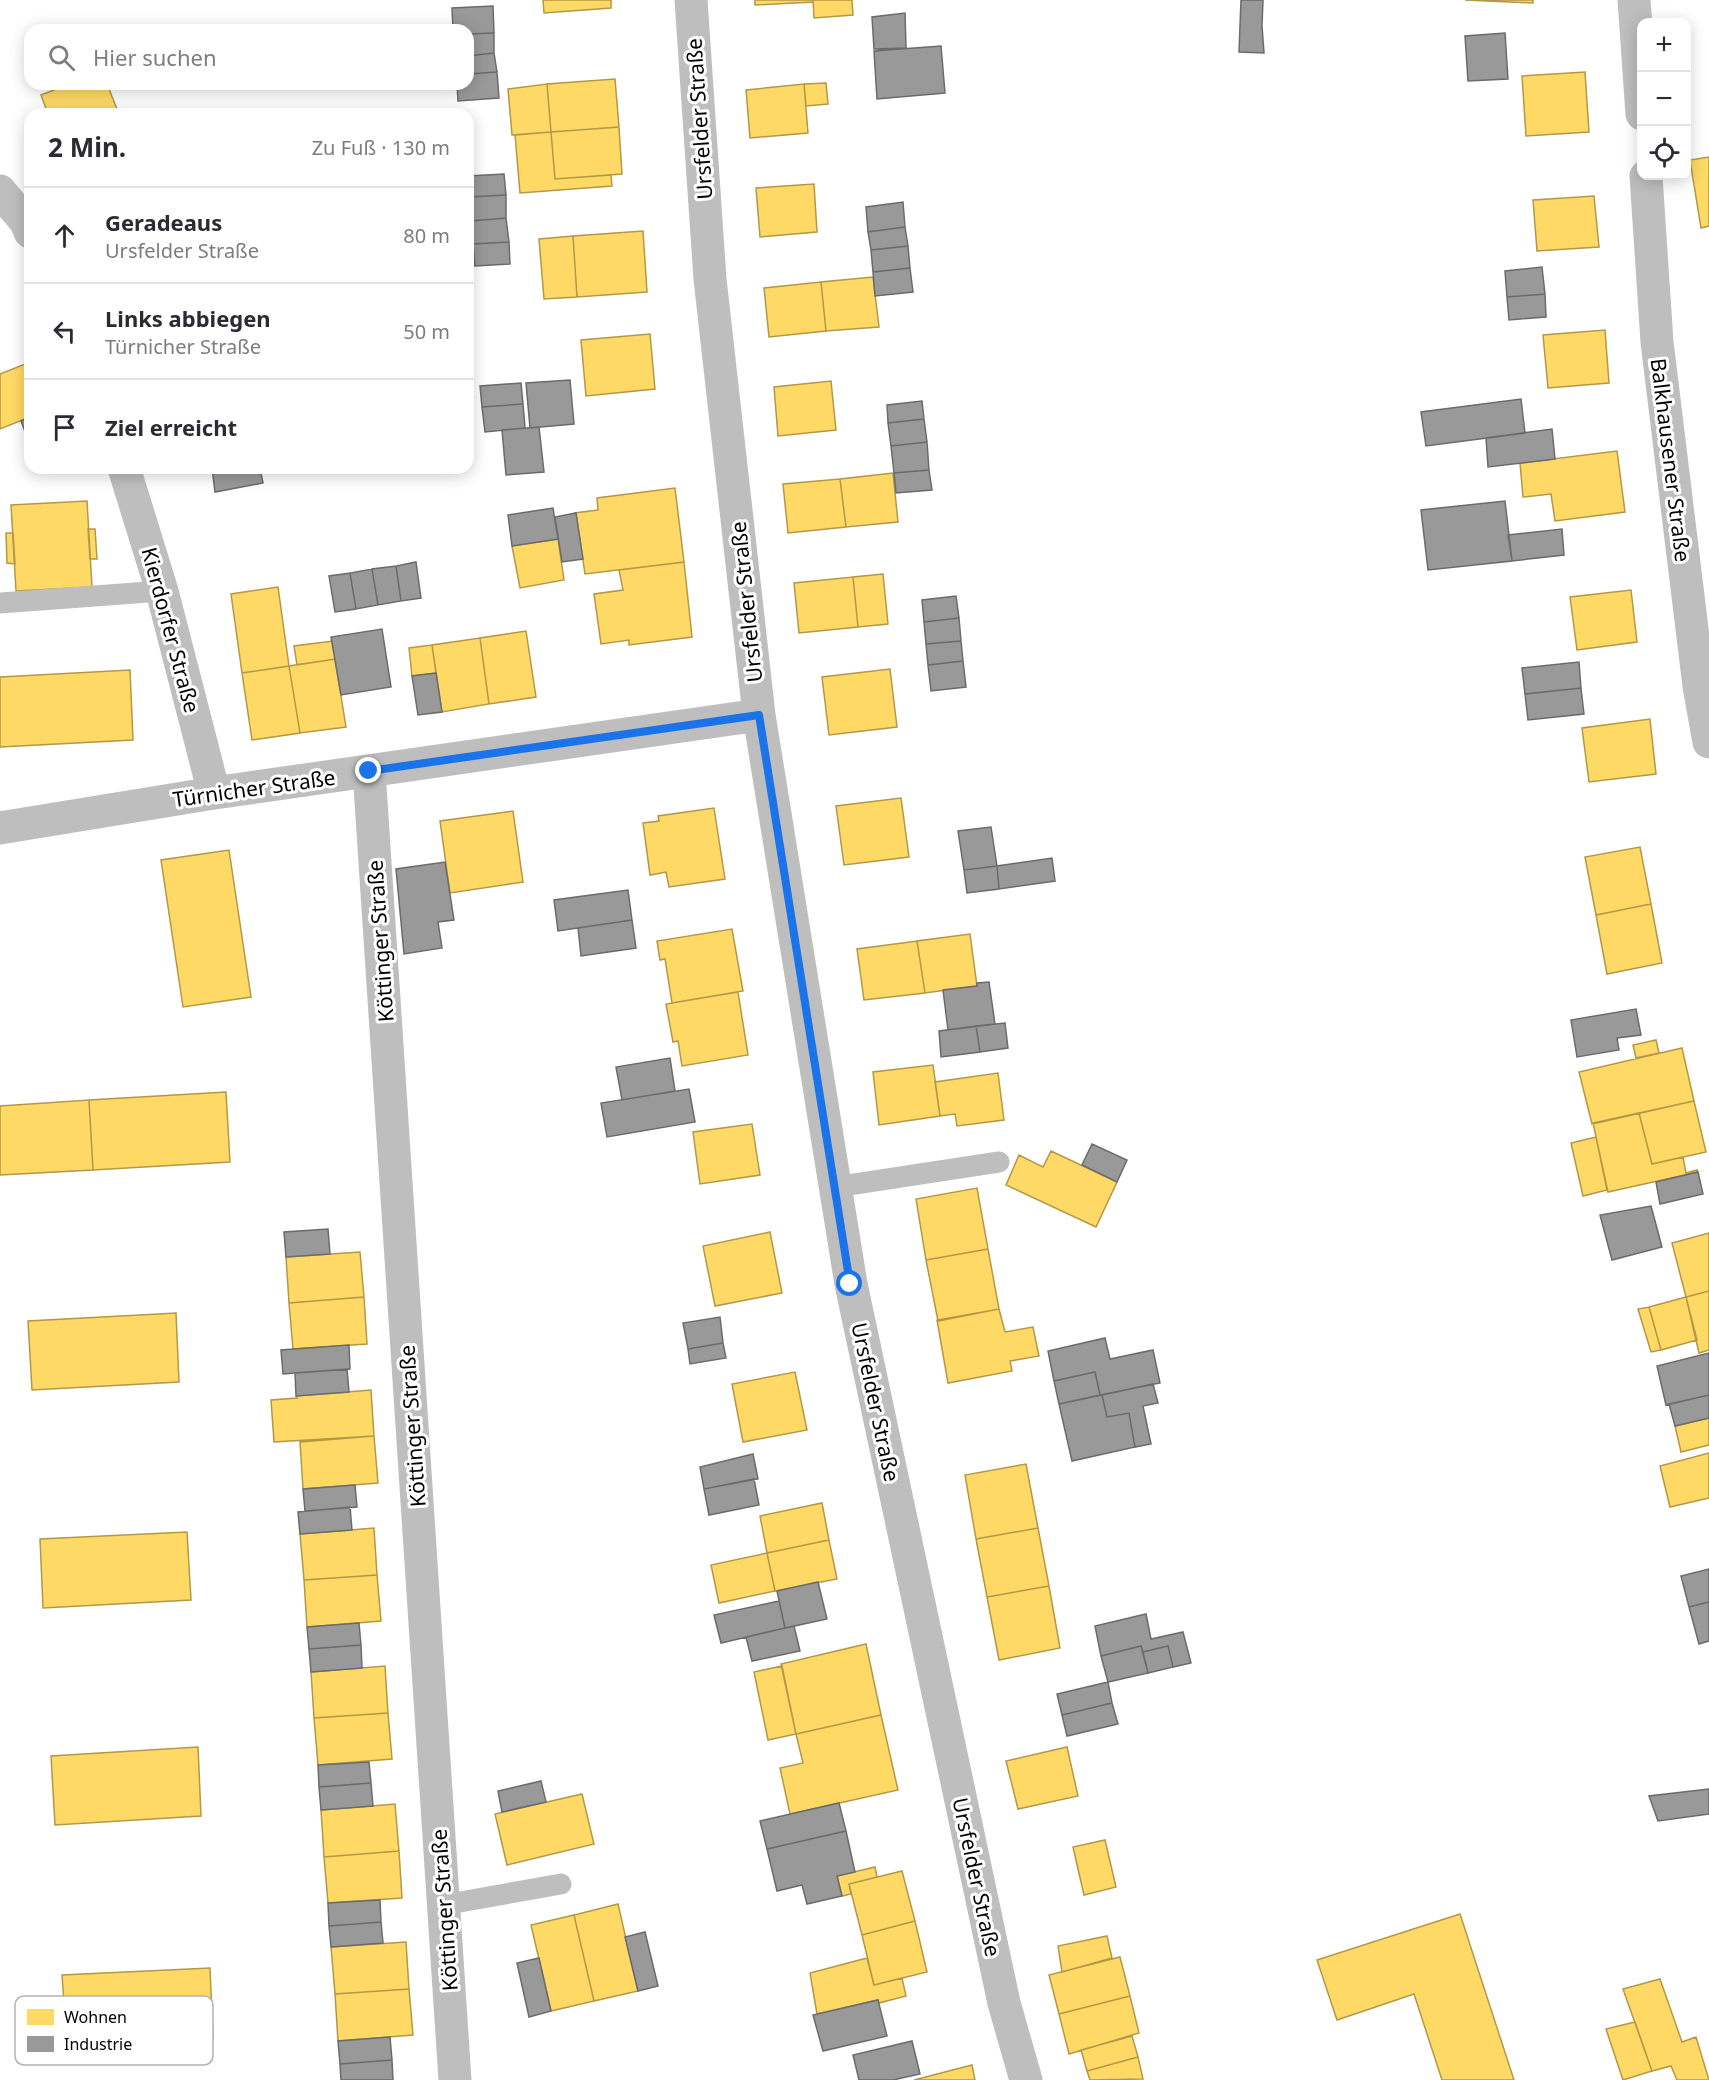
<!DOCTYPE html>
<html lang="de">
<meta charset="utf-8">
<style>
:root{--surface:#fff;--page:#f7f7f7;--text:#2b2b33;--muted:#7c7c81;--line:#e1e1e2}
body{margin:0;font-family:"Noto Sans",sans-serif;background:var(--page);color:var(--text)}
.controls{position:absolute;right:18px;top:18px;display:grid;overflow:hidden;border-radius:12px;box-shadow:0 3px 15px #0003}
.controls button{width:54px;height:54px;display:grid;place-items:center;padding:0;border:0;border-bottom:2px solid var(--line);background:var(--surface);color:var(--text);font:30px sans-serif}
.stop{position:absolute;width:18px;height:18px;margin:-14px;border:4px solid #1a73e8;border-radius:50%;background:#fff}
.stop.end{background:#1a73e8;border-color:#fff;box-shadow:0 2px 6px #0008}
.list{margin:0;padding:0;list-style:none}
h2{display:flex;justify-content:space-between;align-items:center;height:78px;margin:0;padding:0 24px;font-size:26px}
h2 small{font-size:20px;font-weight:400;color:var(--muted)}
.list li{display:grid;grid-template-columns:39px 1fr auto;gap:18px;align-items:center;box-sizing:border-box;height:96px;padding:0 24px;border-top:2px solid var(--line)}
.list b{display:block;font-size:22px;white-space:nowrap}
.list p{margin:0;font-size:20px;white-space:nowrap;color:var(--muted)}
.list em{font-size:20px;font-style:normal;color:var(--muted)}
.icon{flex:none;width:33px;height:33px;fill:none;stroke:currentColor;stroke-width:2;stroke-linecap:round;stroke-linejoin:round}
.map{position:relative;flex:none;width:1709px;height:2080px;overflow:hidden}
.search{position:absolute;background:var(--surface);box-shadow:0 3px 15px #0003;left:24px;top:24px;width:450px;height:66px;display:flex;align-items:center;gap:15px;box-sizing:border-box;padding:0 21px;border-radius:18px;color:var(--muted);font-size:22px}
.panel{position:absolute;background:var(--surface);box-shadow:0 3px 15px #0003;left:24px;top:108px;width:450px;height:366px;border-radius:18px}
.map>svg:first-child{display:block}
.homes{fill:#ffd966;stroke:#b29847;stroke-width:1.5}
.industry{fill:#999;stroke:#6b6b6b;stroke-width:1.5}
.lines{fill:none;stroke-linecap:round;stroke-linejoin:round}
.service{stroke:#bebebe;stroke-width:21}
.minor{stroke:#bebebe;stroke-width:33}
.route{stroke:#1a73e8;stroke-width:8}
.labels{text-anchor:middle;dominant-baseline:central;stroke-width:6;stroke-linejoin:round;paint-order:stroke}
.street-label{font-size:21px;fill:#000;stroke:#fff}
.key{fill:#fff;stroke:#b2b2b2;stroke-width:1.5}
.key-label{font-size:16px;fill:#000}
</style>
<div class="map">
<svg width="1709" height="2080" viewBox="0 0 1709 2080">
<rect width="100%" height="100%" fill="#fff"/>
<path class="homes" d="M 543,0 L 611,0 L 611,8 L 544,13 Z
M 755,0 L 813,0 L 813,2 L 755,5 Z
M 813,0 L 852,0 L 853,15 L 814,18 Z
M 1465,0 L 1533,0 L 1533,3 Z
M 1585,72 L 1589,132 L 1526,136 L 1522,76 Z
M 615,79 L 619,127 L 551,132 L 547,84 Z
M 826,83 L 828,104 L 806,106 L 804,84 Z
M 69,84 L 107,84 L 119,114 L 48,114 L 41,95 Z
M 547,84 L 551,132 L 512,135 L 508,89 Z
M 804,84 L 808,133 L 750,138 L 746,90 Z
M 619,127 L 622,174 L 555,179 L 551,132 Z
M 551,132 L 555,179 L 611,175 L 612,186 L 520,193 L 515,135 Z
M 1709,157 L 1709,226 L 1701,228 L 1690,160 Z
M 814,184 L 817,232 L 760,237 L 756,188 Z
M 1594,196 L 1599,247 L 1537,251 L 1533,200 Z
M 643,231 L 647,292 L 577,297 L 573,236 Z
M 573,236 L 577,297 L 544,299 L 539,239 Z
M 873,277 L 879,327 L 826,331 L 821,282 Z
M 821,282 L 826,331 L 769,337 L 764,288 Z
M 1605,330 L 1609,383 L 1548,388 L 1543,335 Z
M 650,334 L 655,389 L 586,396 L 581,340 Z
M 30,362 L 30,417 L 0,429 L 0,374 Z
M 831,381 L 836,430 L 778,436 L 774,387 Z
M 1617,451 L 1625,512 L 1555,521 L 1551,494 L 1523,497 L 1520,463 Z
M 893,473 L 898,522 L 846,527 L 840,479 Z
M 840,479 L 846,527 L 788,533 L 783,484 Z
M 675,488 L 684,562 L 585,574 L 576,513 L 574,513 L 598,510 L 597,498 Z
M 87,501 L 92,587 L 16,591 L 11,505 Z
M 88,529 L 95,529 L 97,559 L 90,559 Z
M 6,533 L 13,533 L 15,564 L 7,563 Z
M 558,539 L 564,580 L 520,588 L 512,546 Z
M 684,562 L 692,637 L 629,645 L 629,640 L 601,644 L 594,594 L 623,590 L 619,570 Z
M 883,574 L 888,624 L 858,627 L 853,577 Z
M 853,577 L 858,627 L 799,633 L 794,583 Z
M 278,587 L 289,666 L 242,673 L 231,594 Z
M 1631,590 L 1637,642 L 1577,650 L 1570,597 Z
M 526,631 L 536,697 L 489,704 L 480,638 Z
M 480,638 L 489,704 L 442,712 L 432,645 Z
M 333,641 L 335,659 L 297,665 L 294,646 Z
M 432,645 L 436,673 L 412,676 L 409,648 Z
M 335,659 L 346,727 L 300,733 L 289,666 Z
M 289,666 L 300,733 L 252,740 L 242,673 Z
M 890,669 L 897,727 L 829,735 L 822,677 Z
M 130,670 L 133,740 L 0,747 L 0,677 Z
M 1650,719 L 1656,774 L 1589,782 L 1582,728 Z
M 901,798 L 909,857 L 844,865 L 836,806 Z
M 714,808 L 725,879 L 669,887 L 666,872 L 650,875 L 643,823 L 659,821 L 658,816 Z
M 513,811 L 523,882 L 450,893 L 440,821 Z
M 1640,847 L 1651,904 L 1596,915 L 1585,857 Z
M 229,850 L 251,997 L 183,1007 L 161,860 Z
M 1651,904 L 1662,963 L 1607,974 L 1596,915 Z
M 732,929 L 743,991 L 672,1003 L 665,959 L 660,960 L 657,941 Z
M 970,934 L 977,986 L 925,993 L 917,941 Z
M 917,941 L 925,993 L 864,1000 L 857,949 Z
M 738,992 L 748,1055 L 682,1066 L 678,1041 L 673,1042 L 666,1004 Z
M 1656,1040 L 1659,1053 L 1636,1058 L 1633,1045 Z
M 1682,1048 L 1694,1101 L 1592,1124 L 1579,1072 Z
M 933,1065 L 940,1116 L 879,1125 L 873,1072 Z
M 998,1073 L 1004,1120 L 957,1126 L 955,1114 L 940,1116 L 935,1082 Z
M 226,1092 L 230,1162 L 93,1170 L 89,1100 Z
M 89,1100 L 93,1170 L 0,1175 L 0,1106 Z
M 1694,1101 L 1706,1152 L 1652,1164 L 1639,1113 Z
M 1639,1113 L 1652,1164 L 1683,1157 L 1686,1173 L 1697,1170 L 1698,1172 L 1608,1192 L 1593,1123 Z
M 752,1124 L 760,1175 L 700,1184 L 693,1132 Z
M 1596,1137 L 1607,1190 L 1583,1196 L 1571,1143 Z
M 1051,1151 L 1117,1182 L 1096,1227 L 1006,1185 L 1019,1155 L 1043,1167 Z
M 977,1188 L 988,1249 L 926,1260 L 916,1199 Z
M 770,1232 L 782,1293 L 715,1306 L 703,1246 Z
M 1709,1233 L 1709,1291 L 1686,1297 L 1672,1243 Z
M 988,1249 L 999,1309 L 938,1321 L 926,1260 Z
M 360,1252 L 364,1297 L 289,1303 L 286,1257 Z
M 1709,1291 L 1709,1350 L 1699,1353 L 1686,1297 Z
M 364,1297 L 367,1344 L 293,1349 L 289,1303 Z
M 1686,1297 L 1697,1340 L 1661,1350 L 1649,1307 Z
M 1649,1307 L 1661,1350 L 1651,1352 L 1638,1309 Z
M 999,1309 L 1005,1332 L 1033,1327 L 1039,1356 L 1010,1361 L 1012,1371 L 948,1383 L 937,1320 Z
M 176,1313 L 179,1382 L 32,1390 L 28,1321 Z
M 795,1372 L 807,1430 L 743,1442 L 732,1384 Z
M 371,1390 L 374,1436 L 274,1442 L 271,1400 L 297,1398 L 296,1396 Z
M 1709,1418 L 1709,1445 L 1681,1452 L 1675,1426 Z
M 374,1436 L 378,1483 L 303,1489 L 300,1442 Z
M 1709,1453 L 1709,1498 L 1670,1507 L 1660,1466 Z
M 1026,1464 L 1038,1528 L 976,1539 L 965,1475 Z
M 822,1503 L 829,1540 L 767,1553 L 760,1516 Z
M 374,1528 L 377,1575 L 304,1580 L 300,1534 Z
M 1038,1528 L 1049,1586 L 987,1597 L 976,1539 Z
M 187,1532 L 191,1600 L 43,1608 L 40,1539 Z
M 829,1540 L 837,1579 L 775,1591 L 767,1553 Z
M 767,1553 L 775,1591 L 719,1603 L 711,1565 Z
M 377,1575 L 381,1621 L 307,1627 L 304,1580 Z
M 1049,1586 L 1060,1648 L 999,1660 L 987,1597 Z
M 866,1644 L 881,1715 L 796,1734 L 781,1664 Z
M 385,1666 L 388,1713 L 314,1718 L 311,1672 Z
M 782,1666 L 796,1734 L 768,1740 L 754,1672 Z
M 388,1713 L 392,1759 L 318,1765 L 314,1718 Z
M 881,1715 L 898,1790 L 790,1814 L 780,1768 L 803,1763 L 796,1734 Z
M 198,1747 L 201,1816 L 55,1825 L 51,1756 Z
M 1067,1747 L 1078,1796 L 1018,1809 L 1006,1761 Z
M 582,1794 L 594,1844 L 507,1865 L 495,1814 Z
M 395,1804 L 399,1851 L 324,1857 L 321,1810 Z
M 1105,1840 L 1116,1887 L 1084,1895 L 1073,1847 Z
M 399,1851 L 402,1898 L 328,1903 L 324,1857 Z
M 875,1867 L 877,1877 L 849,1884 L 851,1894 L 842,1896 L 837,1876 Z
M 902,1871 L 915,1921 L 862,1935 L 849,1884 Z
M 618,1904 L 638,1991 L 594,2001 L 574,1915 Z
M 1460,1914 L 1514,2080 L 1442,2080 L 1414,1994 L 1337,2020 L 1317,1960 Z
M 574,1915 L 594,2001 L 551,2011 L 531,1925 Z
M 915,1921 L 927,1972 L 874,1985 L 862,1935 Z
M 1107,1936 L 1112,1958 L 1062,1972 L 1058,1946 Z
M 406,1942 L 409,1989 L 335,1994 L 331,1947 Z
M 1120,1957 L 1130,1996 L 1059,2014 L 1049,1975 Z
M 867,1958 L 874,1985 L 902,1978 L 906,1996 L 879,2003 L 878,2000 L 817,2014 L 810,1973 Z
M 210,1968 L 213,2038 L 67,2044 L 62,1975 Z
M 1660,1979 L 1682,2042 L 1696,2037 L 1709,2080 L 1677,2080 L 1671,2066 L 1652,2071 L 1623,1989 Z
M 409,1989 L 413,2035 L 338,2041 L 335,1994 Z
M 1130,1996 L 1139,2033 L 1069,2054 L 1059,2014 Z
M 1635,2022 L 1652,2071 L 1623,2080 L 1606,2029 Z
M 1132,2036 L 1138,2057 L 1087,2071 L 1081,2050 Z
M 1138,2057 L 1143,2079 L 1090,2080 L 1087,2071 Z
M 972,2065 L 975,2080 L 914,2080 Z"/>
<path class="industry" d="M 1241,0 L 1263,0 L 1262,26 L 1264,53 L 1239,52 Z
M 493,6 L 494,33 L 468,34 L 468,30 L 453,30 L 452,8 Z
M 905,13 L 906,48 L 874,49 L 872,17 Z
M 494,33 L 494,53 L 468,56 L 468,34 Z
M 1505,33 L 1508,79 L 1468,81 L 1465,36 Z
M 941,46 L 945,93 L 877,99 L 874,51 Z
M 494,53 L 497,72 L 468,74 L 468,56 Z
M 497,72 L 499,98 L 458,101 L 457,84 L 468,84 L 468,74 Z
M 504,174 L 506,195 L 469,197 L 468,176 Z
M 506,195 L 506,218 L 471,221 L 469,197 Z
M 903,202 L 905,227 L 868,232 L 866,207 Z
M 506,218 L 509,242 L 473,244 L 471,221 Z
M 468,221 L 471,221 L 475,266 L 468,266 Z
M 905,227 L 908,246 L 871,250 L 868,232 Z
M 509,242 L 510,264 L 475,266 L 473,244 Z
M 908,246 L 910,268 L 873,272 L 871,250 Z
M 1542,267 L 1545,294 L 1507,297 L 1505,271 Z
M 910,268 L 913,292 L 875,296 L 873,272 Z
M 1545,294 L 1546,317 L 1509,320 L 1507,297 Z
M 570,380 L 574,424 L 530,428 L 526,383 Z
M 521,383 L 523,404 L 482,407 L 480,386 Z
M 1521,399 L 1525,433 L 1426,446 L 1421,412 Z
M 922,401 L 924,419 L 888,423 L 887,405 Z
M 523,404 L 525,428 L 485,432 L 482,407 Z
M 30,417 L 30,445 L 21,421 Z
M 924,419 L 927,442 L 891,446 L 888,423 Z
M 539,427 L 544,472 L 506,475 L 502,430 Z
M 1552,429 L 1555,459 L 1488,467 L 1486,438 Z
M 927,442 L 929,470 L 894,473 L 891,446 Z
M 212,468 L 260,468 L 263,483 L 215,492 Z
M 929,470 L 932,490 L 896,493 L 894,473 Z
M 1505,501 L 1512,561 L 1428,570 L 1421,510 Z
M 553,508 L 558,539 L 512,546 L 508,515 Z
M 576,513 L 583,559 L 562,562 L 555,517 Z
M 1562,529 L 1564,555 L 1512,561 L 1508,535 Z
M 416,562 L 421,598 L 401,601 L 396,566 Z
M 396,566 L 401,601 L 378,605 L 372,569 Z
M 372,569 L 378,605 L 356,609 L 350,573 Z
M 350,573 L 356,609 L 335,612 L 329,576 Z
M 956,596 L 959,618 L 924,622 L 922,600 Z
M 959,618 L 961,641 L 926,644 L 924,622 Z
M 382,629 L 391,687 L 341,695 L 331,637 Z
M 961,641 L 963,661 L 928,665 L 926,644 Z
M 963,661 L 966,687 L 931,691 L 928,665 Z
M 1579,662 L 1581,688 L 1525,694 L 1522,668 Z
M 436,673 L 442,712 L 418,715 L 412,676 Z
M 1581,688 L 1584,714 L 1528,720 L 1525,694 Z
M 991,827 L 997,866 L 964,870 L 958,831 Z
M 1052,858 L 1055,881 L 999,889 L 997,866 Z
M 445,862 L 454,920 L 438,922 L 442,948 L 404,954 L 396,869 Z
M 997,866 L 999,889 L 967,893 L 964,870 Z
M 628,890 L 632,920 L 558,931 L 554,900 Z
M 632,920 L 636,948 L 581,956 L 578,928 Z
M 989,982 L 995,1024 L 948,1030 L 943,990 L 977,986 L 977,983 Z
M 1636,1009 L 1641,1035 L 1617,1038 L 1619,1050 L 1577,1057 L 1571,1020 Z
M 1005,1023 L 1008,1048 L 980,1052 L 976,1026 Z
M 976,1026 L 980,1052 L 941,1057 L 939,1031 Z
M 670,1058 L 675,1091 L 622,1100 L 616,1067 Z
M 689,1089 L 695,1122 L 607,1137 L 601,1103 Z
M 1092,1144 L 1127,1160 L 1117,1182 L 1082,1165 Z
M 1698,1172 L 1703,1194 L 1660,1204 L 1656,1182 Z
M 1651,1206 L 1662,1247 L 1612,1260 L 1600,1215 Z
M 328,1229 L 330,1254 L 286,1257 L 284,1232 Z
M 720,1317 L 723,1343 L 688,1349 L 683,1323 Z
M 1105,1338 L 1110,1359 L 1153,1350 L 1160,1383 L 1100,1395 L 1095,1372 L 1054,1381 L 1048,1351 Z
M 723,1343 L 726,1358 L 690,1364 L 688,1349 Z
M 349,1345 L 350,1369 L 283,1374 L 281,1350 Z
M 1709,1353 L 1709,1395 L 1666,1405 L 1657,1366 Z
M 347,1369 L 349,1392 L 296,1396 L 295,1373 Z
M 1095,1372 L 1100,1395 L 1059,1404 L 1054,1381 Z
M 1153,1384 L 1158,1403 L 1143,1406 L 1151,1444 L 1135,1447 L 1129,1413 L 1107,1417 L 1102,1395 Z
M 1102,1395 L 1107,1417 L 1129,1413 L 1135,1447 L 1072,1461 L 1059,1404 Z
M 1709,1395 L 1709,1418 L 1675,1426 L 1669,1404 Z
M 753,1454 L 758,1479 L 704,1489 L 700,1467 Z
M 754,1479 L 759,1505 L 709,1515 L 704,1489 Z
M 355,1485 L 357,1507 L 305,1511 L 303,1489 Z
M 350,1507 L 352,1530 L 300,1534 L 298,1512 Z
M 1709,1569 L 1709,1602 L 1689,1607 L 1681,1576 Z
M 818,1582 L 827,1619 L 785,1628 L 777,1591 Z
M 779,1601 L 785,1628 L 721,1643 L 714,1615 Z
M 1709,1602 L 1709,1641 L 1699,1644 L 1689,1607 Z
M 1146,1614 L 1151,1639 L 1183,1632 L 1191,1663 L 1173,1667 L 1168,1646 L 1143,1652 L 1141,1646 L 1101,1656 L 1095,1626 Z
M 359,1623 L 361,1645 L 309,1649 L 307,1627 Z
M 794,1626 L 800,1651 L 752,1661 L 746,1637 Z
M 361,1645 L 362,1668 L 311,1672 L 309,1649 Z
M 1141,1646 L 1148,1673 L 1108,1682 L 1101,1656 Z
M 1168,1646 L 1173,1667 L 1148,1673 L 1143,1652 Z
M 1108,1682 L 1112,1703 L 1062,1715 L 1057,1694 Z
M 1112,1703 L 1118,1724 L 1067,1736 L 1062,1715 Z
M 369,1762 L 371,1783 L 319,1787 L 318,1765 Z
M 541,1781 L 546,1802 L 502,1812 L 498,1791 Z
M 371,1783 L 373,1806 L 321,1810 L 319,1787 Z
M 1709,1789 L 1709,1814 L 1658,1821 L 1649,1796 Z
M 839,1803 L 846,1831 L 767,1849 L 760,1821 Z
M 846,1831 L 855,1872 L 837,1876 L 842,1896 L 807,1904 L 802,1885 L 777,1891 L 767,1849 Z
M 380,1900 L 381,1922 L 329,1926 L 328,1903 Z
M 381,1922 L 383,1943 L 331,1947 L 329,1926 Z
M 645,1932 L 658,1986 L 638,1991 L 625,1937 Z
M 539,1958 L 551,2011 L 529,2017 L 517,1963 Z
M 878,2000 L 887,2036 L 823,2051 L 813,2015 Z
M 390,2037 L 392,2060 L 340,2064 L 338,2041 Z
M 912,2041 L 920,2074 L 893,2080 L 859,2080 L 853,2055 Z
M 392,2060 L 393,2080 L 341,2080 L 340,2064 Z"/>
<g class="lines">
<path class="service" d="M 0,603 L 162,591
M 835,1187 L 999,1162
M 443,1905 L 561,1884"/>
<path class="minor" d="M 691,0 L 710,279 L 759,715 L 851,1284 L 1004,2003 L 1026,2080
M 1634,0 L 1642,114
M 1646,176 L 1657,342 L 1699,686 L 1709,742
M 0,191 L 26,222 L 30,232
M 124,468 L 162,591 L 214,793
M 369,771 L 455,2080
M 0,828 L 214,793 L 759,715"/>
</g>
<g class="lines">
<path class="route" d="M 369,771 L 759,715 L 850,1284"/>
</g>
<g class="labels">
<g class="street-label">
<text transform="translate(699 119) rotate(-94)">Ursfelder Straße</text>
<text transform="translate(1671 460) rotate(83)">Balkhausener Straße</text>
<text transform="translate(746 602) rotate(-96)">Ursfelder Straße</text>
<text transform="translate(171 630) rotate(75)">Kierdorfer Straße</text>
<text transform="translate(254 788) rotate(-8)">Türnicher Straße</text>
<text transform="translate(380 941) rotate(-94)">Köttinger Straße</text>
<text transform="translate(876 1402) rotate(78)">Ursfelder Straße</text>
<text transform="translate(412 1426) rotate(-94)">Köttinger Straße</text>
<text transform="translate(977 1877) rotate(78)">Ursfelder Straße</text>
<text transform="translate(444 1910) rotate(-94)">Köttinger Straße</text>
</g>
</g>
<rect x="15" y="1996" width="198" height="69" rx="9" class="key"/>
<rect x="27" y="2009" width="27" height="16" fill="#ffd966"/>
<rect x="27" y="2036" width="27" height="16" fill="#999"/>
<g class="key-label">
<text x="64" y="2023">Wohnen</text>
<text x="64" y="2050">Industrie</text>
</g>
</svg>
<div class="controls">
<button>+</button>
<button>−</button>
<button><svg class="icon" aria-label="locate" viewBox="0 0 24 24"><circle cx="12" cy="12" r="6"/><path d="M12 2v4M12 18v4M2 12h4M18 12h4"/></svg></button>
</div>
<div class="stop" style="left:850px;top:1284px"></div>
<div class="stop end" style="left:369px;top:771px"></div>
<div class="search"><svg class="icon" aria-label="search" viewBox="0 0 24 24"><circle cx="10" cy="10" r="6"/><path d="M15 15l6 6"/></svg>Hier suchen</div>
<section class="panel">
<h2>2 Min.<small>Zu Fuß · 130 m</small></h2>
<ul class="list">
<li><svg class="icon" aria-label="ahead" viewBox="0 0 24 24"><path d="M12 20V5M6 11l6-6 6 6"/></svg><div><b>Geradeaus</b><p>Ursfelder Straße</p></div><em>80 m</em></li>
<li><svg class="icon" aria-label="left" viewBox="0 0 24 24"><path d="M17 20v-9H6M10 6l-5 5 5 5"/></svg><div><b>Links abbiegen</b><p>Türnicher Straße</p></div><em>50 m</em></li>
<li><svg class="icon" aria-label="arrive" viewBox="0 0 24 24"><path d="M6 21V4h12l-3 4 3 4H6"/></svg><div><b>Ziel erreicht</b></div></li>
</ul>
</section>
</div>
